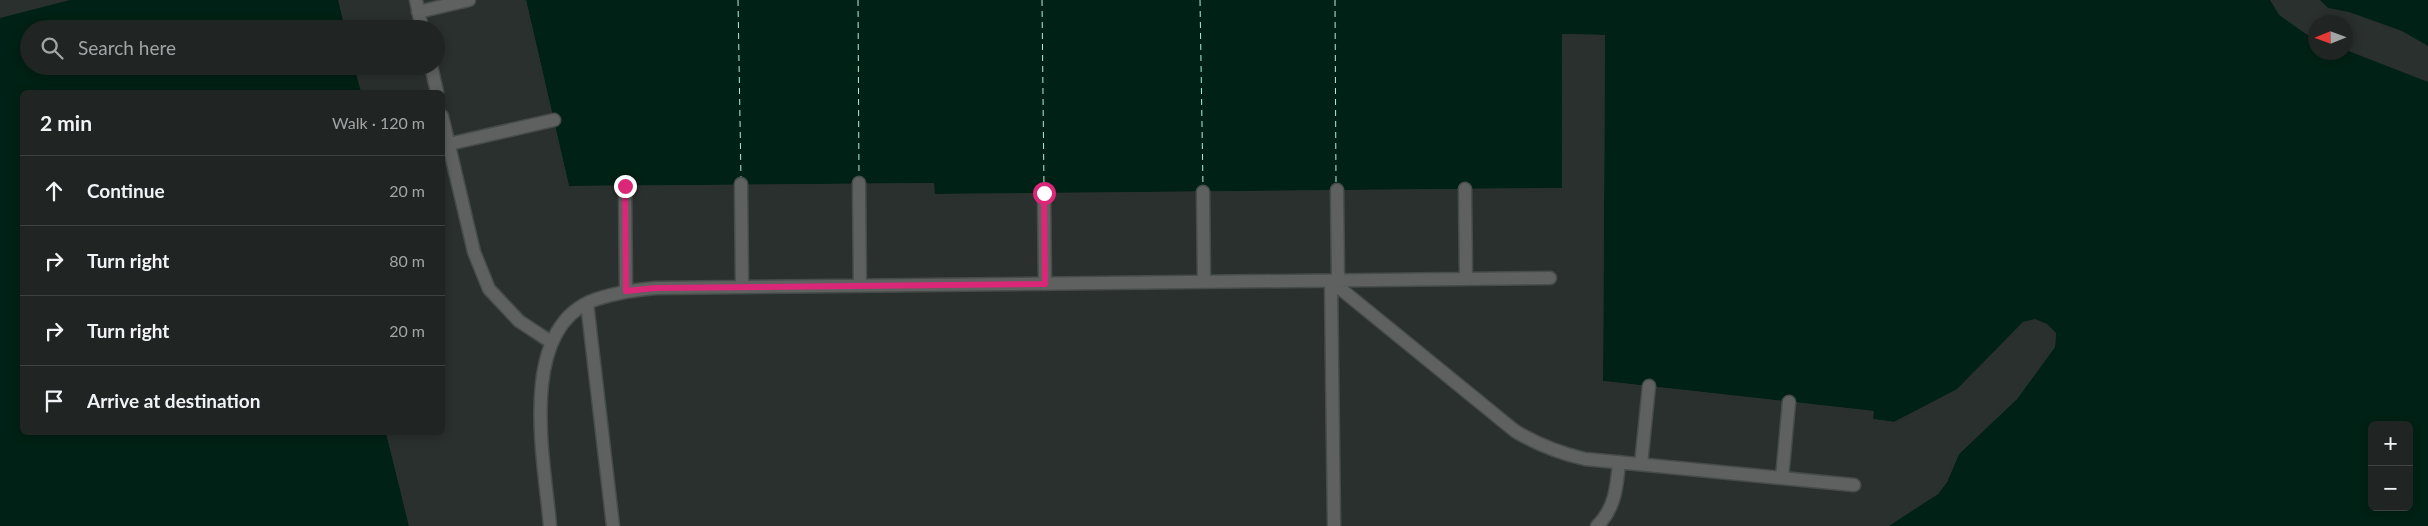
<!DOCTYPE html>
<meta charset="utf-8">
<style>
:root{--surface:#202422;--page:#282c2a;--text:#f1f3f6;--muted:#a2a4a5;--line:#3d4140}
body{margin:0;font-family:Lato,sans-serif;background:var(--page);color:var(--text)}
.controls{position:absolute;right:15px;bottom:15px;display:grid;overflow:hidden;border-radius:8px;box-shadow:0 2px 8px #0003}
.controls button{width:45px;height:45px;display:grid;place-items:center;padding:0;border:0;border-bottom:1px solid var(--line);background:var(--surface);color:var(--text);font:25px sans-serif}
.compass{position:absolute;left:2308px;top:15px;width:45px;height:45px;border-radius:50%;background:var(--surface);box-shadow:0 2px 8px #0003;rotate:269deg}
.stop{position:absolute;width:15px;height:15px;margin:-11px;border:4px solid #db2777;border-radius:50%;background:#fff}
.stop.end{background:#db2777;border-color:#fff;box-shadow:0 1px 5px #0008}
.list{margin:0;padding:0;list-style:none}
h2{display:flex;justify-content:space-between;align-items:center;height:65px;margin:0;padding:0 20px;font-size:21px}
h2 small{font-size:16px;font-weight:400;color:var(--muted)}
.list li{display:grid;grid-template-columns:32px 1fr auto;gap:15px;align-items:center;box-sizing:border-box;height:70px;padding:0 20px;border-top:1px solid var(--line)}
.list b{display:block;font-size:19px;white-space:nowrap}
.list em{font-size:16px;font-style:normal;color:var(--muted)}
.icon{flex:none;width:28px;height:28px;fill:none;stroke:currentColor;stroke-width:2;stroke-linecap:round;stroke-linejoin:round}
.map{position:relative;flex:none;width:2428px;height:526px;overflow:hidden}
.search{position:absolute;background:var(--surface);box-shadow:0 2px 8px #0003;left:20px;top:20px;width:425px;height:55px;display:flex;align-items:center;gap:12px;box-sizing:border-box;padding:0 18px;border-radius:28px;color:var(--muted);font-size:19px}
.panel{position:absolute;background:var(--surface);box-shadow:0 2px 8px #0003;left:20px;top:90px;width:425px;height:345px;border-radius:8px}
.map>svg:first-child{display:block}
.water{fill:#002115;fill-rule:evenodd}
.pier{fill:#2a302d}
.lines{fill:none;stroke-linecap:round;stroke-linejoin:round}
.ferry{stroke:#b1f4d8;stroke-width:1;stroke-dasharray:6 5;stroke-linecap:butt}
.minor-casing{stroke:#464c49;stroke-width:15}
.minor{stroke:#5e615f;stroke-width:12}
.route{stroke:#db2777;stroke-width:6}
</style>
<div class="map">
<svg width="2428" height="526" viewBox="0 0 2428 526">
<rect width="100%" height="100%" fill="#2a302d"/>
<path class="water" d="M 0,0 L 338,0 L 345,29 L 29,29 L 29,66 L 354,66 L 361,92 L 22,92 L 22,432 L 386,433 L 409,526 L 0,526 Z
M 526,0 L 2428,0 L 2428,526 L 1889,526 L 1938,494 L 1947,482 L 1959,454 L 2017,399 L 2055,347 L 2056,333 C 2045,322 2038,319 2023,322 L 1957,389 L 1894,422 L 1873,419 L 1873,411 L 1603,381 L 1605,35 L 1562,34 L 1562,188 L 934,194 L 934,183 L 569,186 ZM 2316,22 L 2346,22 L 2346,52 L 2316,52 ZM 2372,425 L 2409,425 L 2409,507 L 2372,507 Z"/>
<path class="pier" d="M 0,0 L 70,0 L 0,18 Z
M 524,0 L 526,0 L 569,186 L 934,183 L 935,194 L 1562,188 L 1562,34 L 1605,35 L 1603,381 L 1874,411 L 1873,419 L 1894,422 L 1957,390 L 2023,322 L 2035,319 L 2047,324 L 2056,333 L 2055,347 L 2017,399 L 1959,454 L 1947,482 L 1938,494 L 1886,526 L 1936,492 L 1945,481 L 1957,453 L 2015,397 L 2053,346 L 2054,334 L 2046,326 L 2035,322 L 2024,324 L 1959,392 L 1894,424 L 1872,422 L 1871,413 L 1602,383 L 1603,37 L 1564,36 L 1565,188 L 1562,191 L 934,197 L 932,195 L 932,185 L 569,189 L 567,187 Z
M 2270,0 L 2320,0 L 2328,8 L 2349,12 L 2402,31 L 2428,46 L 2428,82 L 2346,50 L 2346,22 L 2316,22 L 2315,38 L 2306,34 L 2279,15 Z
M 386,432 L 388,432 L 411,526 L 409,526 Z"/>
<g class="lines">
<path class="ferry" d="M 738,0 L 741,179
M 858,0 L 859,178
M 1042,0 L 1044,188
M 1200,0 L 1203,187
M 1335,0 L 1336,184"/>
<defs>
<path id="minor" d="M 416,0 L 422,29
M 418,12 L 469,0
M 431,66 L 437,92
M 442,116 L 474,252 L 489,289 L 519,321 L 551,342
M 449,144 L 554,120
M 859,183 L 860,286
M 741,184 L 742,287
M 625,186 L 626,291
M 1465,189 L 1466,279
M 1337,190 L 1338,281
M 1203,192 L 1204,282
M 1044,193 L 1045,284
M 1331,281 L 1515,431 C 1538,445 1559,453 1585,459 L 1854,485
M 1331,281 L 1334,526
M 587,303 L 613,526
M 1641,464 L 1649,386
M 1782,478 L 1789,402
M 550,526 C 545,464 517,336 589,302 C 611,293 633,290 656,288 L 1550,278
M 1597,526 C 1615,509 1617,486 1619,462"/>
</defs>
<use href="#minor" class="minor-casing"/>
<use href="#minor" class="minor"/>
</g>
<g class="lines">
<path class="route" d="M 625,186 L 626,291 L 656,288 L 1045,284 L 1044,193"/>
</g>
</svg>
<div class="controls">
<button>+</button>
<button>−</button>
</div>
<svg class="compass" viewBox="-18 -18 36 36"><path d="M0-13l5 13h-10z" fill="#e53935"/><path d="M0 13l5-13h-10z" fill="#a2a4a5"/></svg>
<div class="stop" style="left:1044px;top:193px"></div>
<div class="stop end" style="left:625px;top:186px"></div>
<div class="search"><svg class="icon" aria-label="search" viewBox="0 0 24 24"><circle cx="10" cy="10" r="6"/><path d="M15 15l6 6"/></svg>Search here</div>
<section class="panel">
<h2>2 min<small>Walk · 120 m</small></h2>
<ul class="list">
<li><svg class="icon" aria-label="ahead" viewBox="0 0 24 24"><path d="M12 20V5M6 11l6-6 6 6"/></svg><div><b>Continue</b></div><em>20 m</em></li>
<li><svg class="icon" aria-label="right" viewBox="0 0 24 24"><path d="M7 20v-9h11M14 6l5 5-5 5"/></svg><div><b>Turn right</b></div><em>80 m</em></li>
<li><svg class="icon" aria-label="right" viewBox="0 0 24 24"><path d="M7 20v-9h11M14 6l5 5-5 5"/></svg><div><b>Turn right</b></div><em>20 m</em></li>
<li><svg class="icon" aria-label="arrive" viewBox="0 0 24 24"><path d="M6 21V4h12l-3 4 3 4H6"/></svg><div><b>Arrive at destination</b></div></li>
</ul>
</section>
</div>
